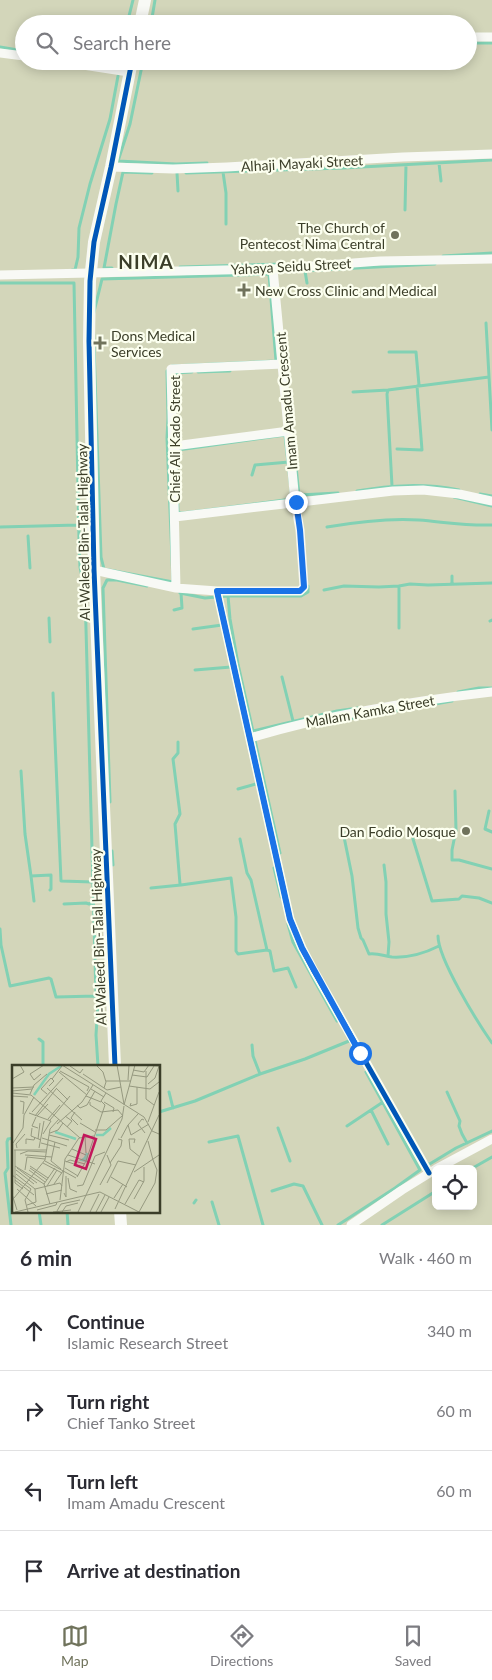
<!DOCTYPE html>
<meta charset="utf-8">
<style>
:root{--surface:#fff;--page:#f7f7f7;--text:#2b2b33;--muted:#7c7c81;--line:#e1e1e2;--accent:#70735c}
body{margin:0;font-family:Lato,sans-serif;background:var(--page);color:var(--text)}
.controls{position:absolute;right:15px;bottom:15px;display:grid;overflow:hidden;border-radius:8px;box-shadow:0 2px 12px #0003}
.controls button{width:45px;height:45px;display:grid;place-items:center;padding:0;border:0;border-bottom:1px solid var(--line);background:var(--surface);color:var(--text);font:25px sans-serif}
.stop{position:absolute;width:15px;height:15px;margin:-11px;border:4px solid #1a73e8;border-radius:50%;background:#fff}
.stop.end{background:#1a73e8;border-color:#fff;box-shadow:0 1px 5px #0008}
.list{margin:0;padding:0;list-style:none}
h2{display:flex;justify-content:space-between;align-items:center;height:65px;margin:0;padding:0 20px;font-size:21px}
h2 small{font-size:16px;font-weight:400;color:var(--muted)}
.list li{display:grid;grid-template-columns:32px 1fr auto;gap:15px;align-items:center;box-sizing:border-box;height:80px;padding:0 20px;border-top:1px solid var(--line)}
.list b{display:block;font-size:19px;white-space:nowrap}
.list p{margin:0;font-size:16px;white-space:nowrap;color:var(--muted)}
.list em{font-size:16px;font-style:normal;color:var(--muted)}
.icon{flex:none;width:28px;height:28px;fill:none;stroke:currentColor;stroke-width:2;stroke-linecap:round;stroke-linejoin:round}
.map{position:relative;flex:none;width:492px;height:1225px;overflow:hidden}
.search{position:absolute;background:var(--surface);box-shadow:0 2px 12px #0003;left:15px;right:15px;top:15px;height:55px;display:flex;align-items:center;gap:12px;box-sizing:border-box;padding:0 18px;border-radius:28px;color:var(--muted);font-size:19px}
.sheet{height:385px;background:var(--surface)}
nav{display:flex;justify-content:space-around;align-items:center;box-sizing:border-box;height:70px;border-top:1px solid var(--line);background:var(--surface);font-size:14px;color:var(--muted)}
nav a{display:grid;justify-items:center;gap:2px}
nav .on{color:var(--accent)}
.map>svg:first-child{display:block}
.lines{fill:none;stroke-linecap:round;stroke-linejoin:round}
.stream{stroke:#82d1b4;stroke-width:3}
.street{stroke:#f8f9f5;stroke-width:9}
.secondary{stroke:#f8f9f5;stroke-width:12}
.cycleway-casing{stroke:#fcffef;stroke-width:8}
.cycleway{stroke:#0057b8;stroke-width:5}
.route{stroke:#1a73e8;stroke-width:6}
.poi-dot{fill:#70735c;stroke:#fcffef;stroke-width:2}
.labels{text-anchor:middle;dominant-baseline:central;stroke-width:4.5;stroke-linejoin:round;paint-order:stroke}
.street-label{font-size:14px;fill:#3b3e29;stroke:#fcffef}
.poi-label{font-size:14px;fill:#3b3e29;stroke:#fcffef;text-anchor:end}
.district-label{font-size:19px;font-weight:bold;letter-spacing:1px;fill:#3b3e29;stroke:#fcffef}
.inset-river{fill:none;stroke:#82d1b4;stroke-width:2.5}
.inset-road{fill:none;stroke:#969980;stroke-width:1}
.view{fill:#c2185b;fill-opacity:0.15;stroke:#c2185b;stroke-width:2.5}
.inset-edge{fill:none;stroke:#3b3e29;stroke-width:2.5}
</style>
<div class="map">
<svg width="492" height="1225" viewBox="0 0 492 1225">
<rect width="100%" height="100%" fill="#d3d6ba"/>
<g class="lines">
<path class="stream" d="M 127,24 L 133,0
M 151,24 L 155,0
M 468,43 L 492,43
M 0,47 L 24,51
M 143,61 L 130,124 L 118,161 L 176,164 L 207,163
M 120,68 L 121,61
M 439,163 L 441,181
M 223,172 L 226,193 L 226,224
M 177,173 L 178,191
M 186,173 L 343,168 L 492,160
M 405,210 L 406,165
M 443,256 L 492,253
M 180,267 L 284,264
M 112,268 L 104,268 L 116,204 L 123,172 L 152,173
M 72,270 L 75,270 L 78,257 L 79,228 L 90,184 L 110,119 L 118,76
M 299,271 L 435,264
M 305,271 L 307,283
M 269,274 L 276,361 L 172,366 L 167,371 L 168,418 L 167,438 L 173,582 L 104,569 L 101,557 L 93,316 L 102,279 Z
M 0,283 L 74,283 L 79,539 L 80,567 L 85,592 L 96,996 L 98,1004 L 96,1035 L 98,1066
M 486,323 L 492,430
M 389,352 L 416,352 L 419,385
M 198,372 L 230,371
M 175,373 L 192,372
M 388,390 L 387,394 L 392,486
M 353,392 L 388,390 L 489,377
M 285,435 L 292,499 L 199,511 L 181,513 L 178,512 L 176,454 L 178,450 Z
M 294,448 L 299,495 L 338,493
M 397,449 L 422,450 L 417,386
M 255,465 L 289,462
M 252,475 L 255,465
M 357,491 C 392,485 424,483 459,490
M 480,494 L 492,496
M 454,497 L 492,506
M 0,527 L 78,525
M 327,527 C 356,522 391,518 419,520 C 444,522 467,526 492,525
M 28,536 L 30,568
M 452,576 L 452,584
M 324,590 L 344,586 L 379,587 L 399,586
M 180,593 L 205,598 L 228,596 L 301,596 L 308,592 L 308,586
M 228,596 L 230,619 L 238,664 L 280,853
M 174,610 L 182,608 L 181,593
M 49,618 L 50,642
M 490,621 L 492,620
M 399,628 L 399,586 L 410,584 L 428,585 L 492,583
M 193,629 L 222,625
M 195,670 L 231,667
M 282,677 L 293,721
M 458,692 L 479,688 L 492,688
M 53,693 L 61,881 L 93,882
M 327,723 L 452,701
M 253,731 L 337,711 L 358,708
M 178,742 L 178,753 L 173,759 L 180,814 L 175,824 L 180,884
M 21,771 L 25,834 L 31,876 L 51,875 L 51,889 L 50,890
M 238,789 L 256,784
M 455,791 L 456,830 L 452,850 L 452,860 L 459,860 L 492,869
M 110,802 L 103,588 L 107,580 L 117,580 L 147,586
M 489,811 L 485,829 L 492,832
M 343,832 L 352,876 L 358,928 L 361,938 L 363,940 L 369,954 C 378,953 384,956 392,957 C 408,958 425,953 439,946
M 240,839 L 247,873 L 251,880 L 267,950
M 413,839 L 432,901 L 459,899 L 462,896 L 479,898 L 492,903
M 112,851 L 113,865
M 384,865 L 386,882 L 386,914 L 389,942 L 388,956
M 274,868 L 281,897
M 31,876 L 34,901
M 151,888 L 181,885 L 231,878 L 236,917 L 236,951 L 238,954 L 267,950 L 270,951 L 274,971 L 288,968 L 296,987
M 64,904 L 86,903 L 89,904 L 94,902
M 288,924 L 293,942 L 337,1021
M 0,929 L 1,945 L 10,986 L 49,978 L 51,979 L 56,997 L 96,996
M 438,936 C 438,959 478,1023 492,1043
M 39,1039 L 43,1042 L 43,1066
M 252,1045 L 253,1056 L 260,1074
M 169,1092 L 173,1108
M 447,1092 L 460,1121 L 459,1126 L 462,1134 L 467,1143
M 371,1110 L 388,1144
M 159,1112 L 195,1101 L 260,1074 L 305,1059 L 349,1041
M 347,1126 L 383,1102
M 278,1128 L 290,1161
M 209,1142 L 238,1136 L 263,1225
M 427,1163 L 428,1165 L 456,1148 L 492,1131
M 471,1169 L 492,1157
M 272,1191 L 294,1184 L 303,1186 L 322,1225
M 212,1202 L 219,1225
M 194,1203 L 196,1200
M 39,1211 L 41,1225
M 67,1211 L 68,1225
M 11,1225 L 5,1173 L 8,1168 L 7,1142 L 8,1139 L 14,1138
M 338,1225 L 395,1188 L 420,1170 L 366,1072
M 382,1225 L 436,1191"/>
<path class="street" d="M 468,37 L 492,37
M 0,53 L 24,56
M 57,61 L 129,72
M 111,167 L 173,169 L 227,167 L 403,157 L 492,154
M 0,275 L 273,269 L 380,261 L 492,259
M 174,446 L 289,431
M 175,517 L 393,491 L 423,490 L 459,494 L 492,501
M 94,570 L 176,588 L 217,591 L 300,591 L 304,587 L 300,530 L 295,502 L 273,269
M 176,588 L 171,369 L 283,364
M 217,591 L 290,919 L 302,948 L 314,971 L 429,1173
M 250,738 C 327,715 412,701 492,692
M 436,1169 L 492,1139
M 351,1225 L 402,1190 L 436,1169"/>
<path class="secondary" d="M 140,24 L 145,0
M 115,1066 L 94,570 L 89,341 L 90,281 L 94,242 L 111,167 L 132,61
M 120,1211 L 121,1225"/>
<defs>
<path id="cycleway" d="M 217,591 L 290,919 L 302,948 L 314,971 L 429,1173
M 115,1066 L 94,570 L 89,341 L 90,281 L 94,242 L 111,167 L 132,61"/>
</defs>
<use href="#cycleway" class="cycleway-casing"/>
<use href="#cycleway" class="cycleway"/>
</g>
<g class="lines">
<path class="route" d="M 296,502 L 300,530 L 304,587 L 300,591 L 217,591 L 290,919 L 302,948 L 360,1053"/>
</g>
<g class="poi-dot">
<circle cx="395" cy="235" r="5"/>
<path d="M241.5 282.5h5v5h5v5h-5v5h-5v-5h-5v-5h5z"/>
<path d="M97.5 335.5h5v5h5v5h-5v5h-5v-5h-5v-5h5z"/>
<circle cx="466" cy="831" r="5"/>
</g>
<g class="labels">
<g class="street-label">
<text transform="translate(302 163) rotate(-3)">Alhaji Mayaki Street</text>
<text transform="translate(291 266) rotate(-3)">Yahaya Seidu Street</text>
<text transform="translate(286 401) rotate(-95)">Imam Amadu Crescent</text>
<text transform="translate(174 439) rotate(-90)">Chief Ali Kado Street</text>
<text transform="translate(83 532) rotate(-91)">Al-Waleed Bin-Talal Highway</text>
<text transform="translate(370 711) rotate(-10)">Mallam Kamka Street</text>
<text transform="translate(98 937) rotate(-92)">Al-Waleed Bin-Talal Highway</text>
</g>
<g class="poi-label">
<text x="385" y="227">The Church of<tspan x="385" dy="16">Pentecost Nima Central</tspan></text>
<text x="255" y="290" text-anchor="start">New Cross Clinic and Medical</text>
<text x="111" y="335" text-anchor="start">Dons Medical<tspan x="111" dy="16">Services</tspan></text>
<text x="456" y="831">Dan Fodio Mosque</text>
</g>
<g class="district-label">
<text x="146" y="261">NIMA</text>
</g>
</g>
<g transform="translate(12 1065)">
<rect width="148" height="148" fill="#d3d6ba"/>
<path class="inset-river" d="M 22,30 L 37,9 L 49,1M 43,67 L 64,74M 84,70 L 91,70 L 99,63M 75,88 L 74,96 L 70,95 L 73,93 Z"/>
<path class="inset-road" d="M 50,0 L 132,52 L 140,66 L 147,69M 84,0 L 91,7 L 94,17 L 92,23M 105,0 L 112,39M 131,0 L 147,1M 58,1 L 68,8 L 71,4M 121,5 L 132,7 L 137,0M 48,6 L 77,22 L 75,26M 134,6 L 134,34 L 142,40M 47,7 L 75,30M 29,9 L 22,15 L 18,9 L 32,0M 71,9 L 95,25 L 109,22M 120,10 L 135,12 L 142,1M 0,14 L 12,7 L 8,0M 40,14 L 50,1M 116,15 L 117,0M 94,16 L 119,16M 136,19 L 143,13 L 147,1M 117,21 L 138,24 L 147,17M 0,23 L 22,22M 35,23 L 70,55M 44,23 L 56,35M 79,24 L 92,32M 0,26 L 20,24M 0,28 L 19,30 L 68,73M 18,29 L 22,20 L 35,9M 35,29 L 29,24 L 39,13 L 42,16 L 37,21M 0,31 L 16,32M 74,31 L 89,37M 8,36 L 12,37 L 11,49M 78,37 L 78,40 L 89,47M 92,37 L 102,43 L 101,47M 119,38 L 118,41 L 125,39 L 125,22M 65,40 L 68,43 L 75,40 L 83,26M 112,40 L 123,0M 20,47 L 51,13M 63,47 L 59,53 L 66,60M 89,47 L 106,45 L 111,51M 17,48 L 39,56M 23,51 L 44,24M 25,51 L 36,39M 53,51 L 60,56 L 55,62M 24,52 L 20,61 L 26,63M 36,54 L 48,40M 38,55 L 58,31M 132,55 L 130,54 L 126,59 L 133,68M 136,57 L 147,27M 68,58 L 83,67M 45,59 L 70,37 L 81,20M 116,60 L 119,70 L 137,59M 20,63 L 19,71 L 29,75M 83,65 L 94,65 L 110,51M 38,68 L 46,65 L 51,58M 31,69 L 39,56M 37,70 L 57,75M 73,72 L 74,88M 30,73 L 55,81M 109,73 L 116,60 L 126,49M 26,74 L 28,58M 136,76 L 141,95M 43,77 L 39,96 L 49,104M 1,78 L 11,63 L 12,50 L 22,32M 29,78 L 48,83M 122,78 L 123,74 L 117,74 L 118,84 L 128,92M 14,79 L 14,74 L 22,75 L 23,72M 5,83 L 4,79 L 13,69M 27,83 L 32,56M 60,84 L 74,90M 2,85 L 35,85M 3,85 L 3,118 L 11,124M 8,89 L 16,86 L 34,87M 13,90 L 40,92M 56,90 L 83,99M 33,96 L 64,113M 53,96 L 71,102M 54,97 L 58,95 L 73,99M 31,98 L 50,108M 98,98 L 109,81 L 110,75 L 106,74M 3,101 L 32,119 L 38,139M 18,101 L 36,113M 5,103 L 25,118M 18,103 L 35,115M 53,103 L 66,111M 4,105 L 22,119M 13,105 L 15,92 L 33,94M 17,105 L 33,117M 0,106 L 0,129 L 5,145M 122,107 L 147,90M 4,109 L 23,124M 0,110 L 19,124 L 13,135 L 16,147M 65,112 L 74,96 L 93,40 L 89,36 L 94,28M 99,112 L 115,122M 56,113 L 58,124 L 65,127M 3,115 L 22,130M 95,118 L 106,96 L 124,100M 32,119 L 43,103M 42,119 L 51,106M 88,120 L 99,100 L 95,90M 35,121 L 45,105M 65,121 L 71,120 L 83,91 L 93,87M 5,124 L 24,141M 23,124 L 48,118 L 50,121M 52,128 L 54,132 L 54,111M 34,129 L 50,125M 2,133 L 33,95 L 38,64 L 47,54M 102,133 L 111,119M 122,134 L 132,116 L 132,102M 48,135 L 53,94 L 67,73 L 82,71M 113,139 L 127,115 L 132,117M 15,140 L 24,137 L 23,124M 103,144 L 147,50M 25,145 L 44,140 L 45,137M 45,146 L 49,139 L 68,135M 3,147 L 88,127 L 127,147M 41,147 L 59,145M 50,147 L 54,141 L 66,138M 66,147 L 110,54 L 112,41M 78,147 L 87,129M 84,147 L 93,130M 89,147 L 97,132M 127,147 L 143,118 L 145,105 L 141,95"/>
<path class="view" d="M 72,70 L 84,74 L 74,104 L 63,100 Z"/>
<rect width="148" height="148" class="inset-edge"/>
</g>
</svg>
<div class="controls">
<button><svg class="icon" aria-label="locate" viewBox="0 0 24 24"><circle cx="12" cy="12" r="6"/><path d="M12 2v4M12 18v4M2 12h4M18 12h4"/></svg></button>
</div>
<div class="stop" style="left:360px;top:1053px"></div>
<div class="stop end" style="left:296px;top:502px"></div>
<div class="search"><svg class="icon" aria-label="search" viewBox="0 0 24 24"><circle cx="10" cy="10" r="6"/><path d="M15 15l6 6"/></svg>Search here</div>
</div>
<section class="sheet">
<h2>6 min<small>Walk · 460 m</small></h2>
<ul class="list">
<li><svg class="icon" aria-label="ahead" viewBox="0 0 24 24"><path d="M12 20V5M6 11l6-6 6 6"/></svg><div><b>Continue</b><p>Islamic Research Street</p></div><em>340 m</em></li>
<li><svg class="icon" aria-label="right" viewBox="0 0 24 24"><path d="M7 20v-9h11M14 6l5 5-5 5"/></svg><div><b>Turn right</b><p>Chief Tanko Street</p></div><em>60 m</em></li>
<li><svg class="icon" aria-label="left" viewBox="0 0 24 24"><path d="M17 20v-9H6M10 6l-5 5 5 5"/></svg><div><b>Turn left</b><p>Imam Amadu Crescent</p></div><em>60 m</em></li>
<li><svg class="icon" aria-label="arrive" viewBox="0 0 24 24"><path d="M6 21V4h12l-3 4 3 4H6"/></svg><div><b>Arrive at destination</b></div></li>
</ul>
</section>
<nav>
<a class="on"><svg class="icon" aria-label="map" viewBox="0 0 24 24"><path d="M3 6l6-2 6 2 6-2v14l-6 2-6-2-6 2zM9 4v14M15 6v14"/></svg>Map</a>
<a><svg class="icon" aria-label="directions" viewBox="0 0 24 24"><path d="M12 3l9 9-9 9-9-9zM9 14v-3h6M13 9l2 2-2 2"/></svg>Directions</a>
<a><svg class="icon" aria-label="saved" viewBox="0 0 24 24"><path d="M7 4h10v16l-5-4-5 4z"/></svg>Saved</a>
</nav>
